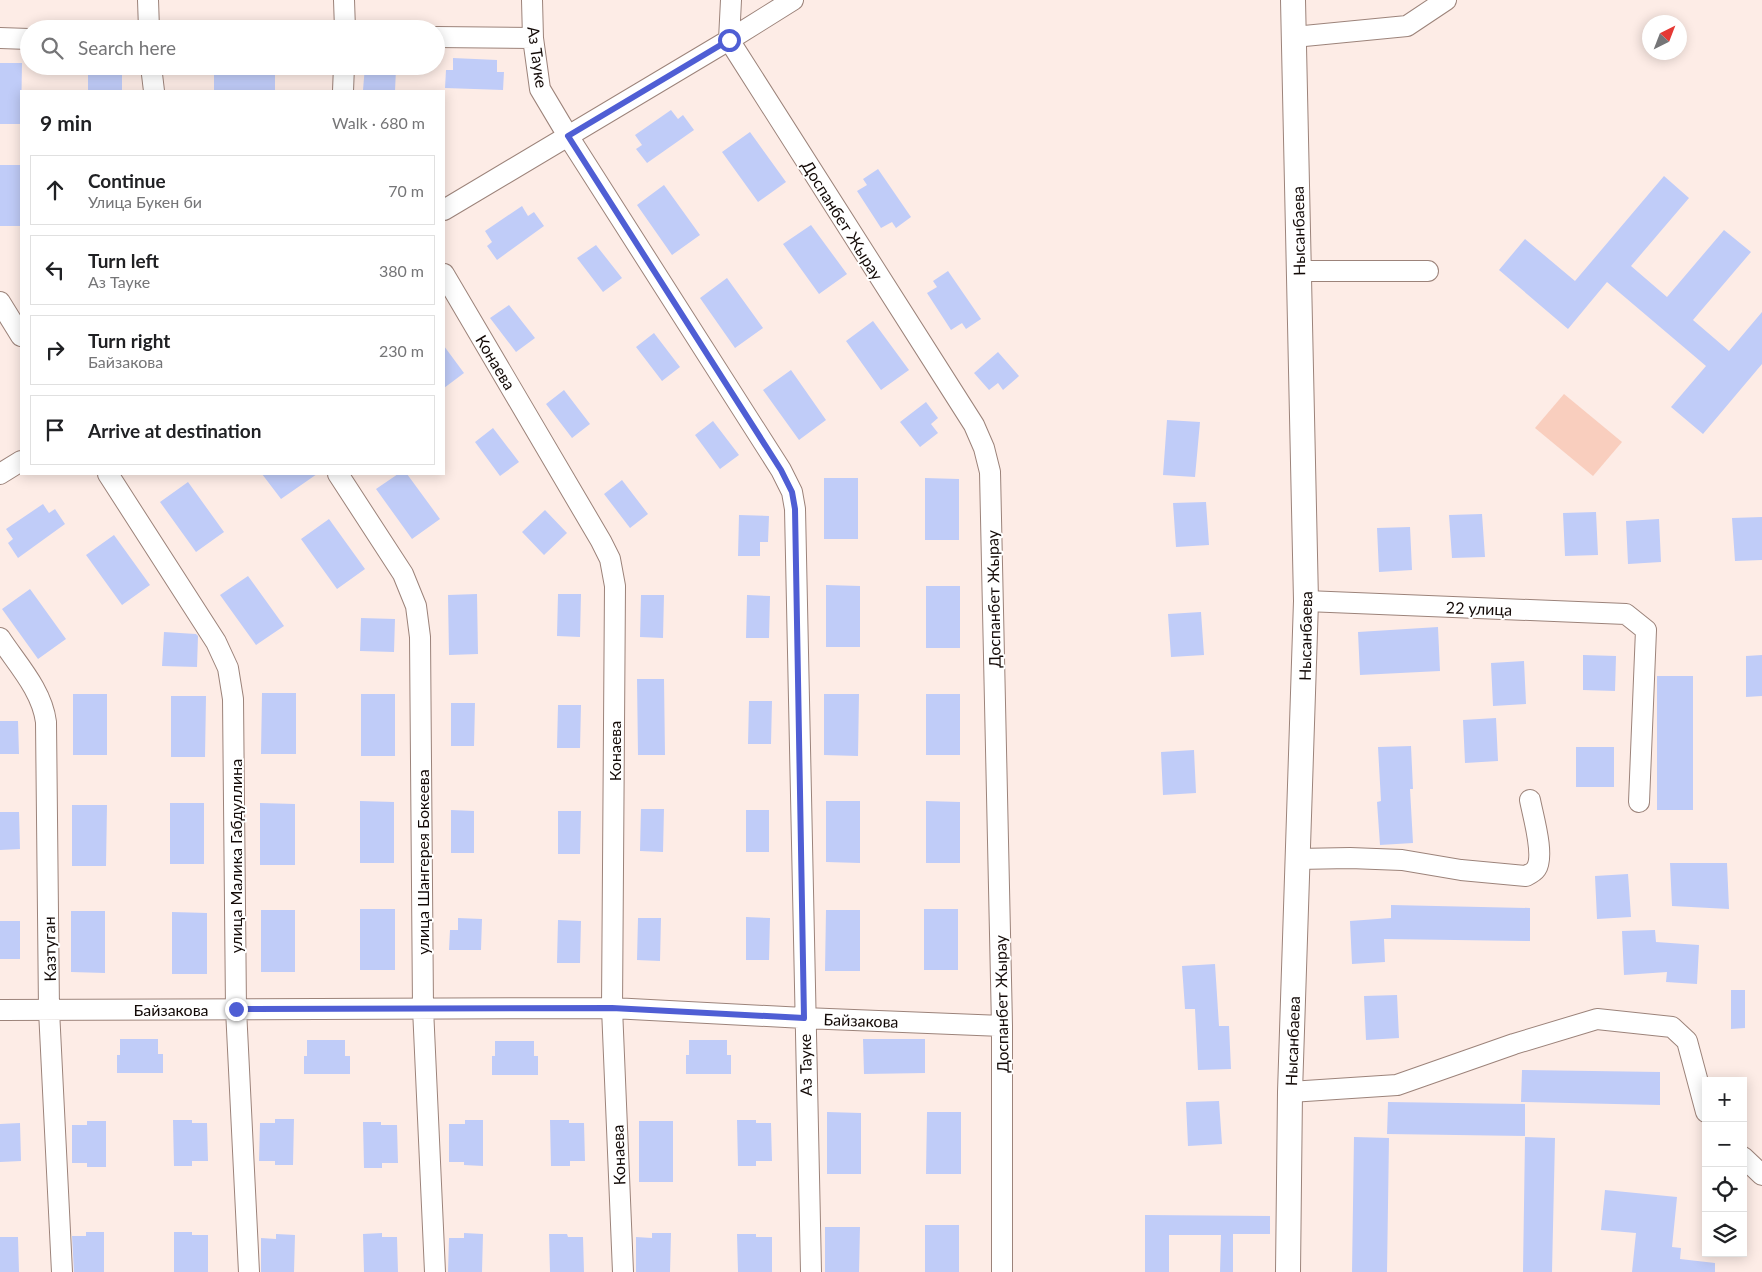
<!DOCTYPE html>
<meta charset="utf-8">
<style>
:root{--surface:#fff;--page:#f6f6f6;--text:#202124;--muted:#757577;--line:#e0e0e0}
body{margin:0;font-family:Lato,sans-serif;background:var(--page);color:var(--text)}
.controls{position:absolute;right:15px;bottom:15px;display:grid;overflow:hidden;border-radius:0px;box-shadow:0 2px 12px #0003}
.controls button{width:45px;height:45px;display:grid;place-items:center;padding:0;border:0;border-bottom:1px solid var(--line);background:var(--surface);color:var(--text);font:25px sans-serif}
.compass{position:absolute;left:1642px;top:15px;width:45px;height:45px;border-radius:50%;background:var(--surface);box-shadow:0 2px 12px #0003;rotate:42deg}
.stop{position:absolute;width:15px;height:15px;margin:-11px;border:4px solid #4f5ed4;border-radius:50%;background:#fff}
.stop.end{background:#4f5ed4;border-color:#fff;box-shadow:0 1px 5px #0008}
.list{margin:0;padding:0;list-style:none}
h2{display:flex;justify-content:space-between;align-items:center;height:65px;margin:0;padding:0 20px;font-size:21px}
h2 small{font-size:16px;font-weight:400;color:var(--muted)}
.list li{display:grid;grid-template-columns:32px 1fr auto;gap:15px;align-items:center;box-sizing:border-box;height:70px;margin:0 10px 10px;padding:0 10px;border:1px solid var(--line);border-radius:0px}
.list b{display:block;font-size:19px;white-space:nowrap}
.list p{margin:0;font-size:16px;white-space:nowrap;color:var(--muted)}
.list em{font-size:16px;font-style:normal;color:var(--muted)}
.icon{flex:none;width:28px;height:28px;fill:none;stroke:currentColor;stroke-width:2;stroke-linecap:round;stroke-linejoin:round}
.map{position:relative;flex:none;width:1762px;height:1272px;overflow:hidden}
.search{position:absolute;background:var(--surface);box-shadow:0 2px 12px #0003;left:20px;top:20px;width:425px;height:55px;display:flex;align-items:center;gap:12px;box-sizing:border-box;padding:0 18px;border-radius:28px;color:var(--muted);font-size:19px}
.panel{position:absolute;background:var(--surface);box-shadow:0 2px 12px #0003;left:20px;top:90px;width:425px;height:385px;border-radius:0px}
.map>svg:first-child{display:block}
.green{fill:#f9cebe}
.building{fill:#c0ccf8}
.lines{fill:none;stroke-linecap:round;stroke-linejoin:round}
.minor-casing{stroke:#9c837a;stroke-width:22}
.tertiary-casing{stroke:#9c837a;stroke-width:26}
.minor{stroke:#fff;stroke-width:20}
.tertiary{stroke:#fff;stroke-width:24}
.route{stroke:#4f5ed4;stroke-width:6}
.labels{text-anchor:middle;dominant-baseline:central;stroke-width:4;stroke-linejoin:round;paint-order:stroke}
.street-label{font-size:16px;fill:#130a07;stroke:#fff}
</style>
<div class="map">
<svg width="1762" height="1272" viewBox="0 0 1762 1272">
<rect width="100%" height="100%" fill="#fdece6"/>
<path class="green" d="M 1564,394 L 1622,442 L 1593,476 L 1535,428 Z"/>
<path class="building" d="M 453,58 L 497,60 L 497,72 L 504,72 L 503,90 L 445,88 L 446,70 L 453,70 Z
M 0,63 L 22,63 L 21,124 L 0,124 Z
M 88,66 L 122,66 L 122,91 L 88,91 Z
M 214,66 L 275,66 L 275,91 L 214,91 Z
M 365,66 L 385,66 L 385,68 L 396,69 L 395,91 L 363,90 Z
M 671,110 L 678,119 L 683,115 L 694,130 L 647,163 L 636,149 L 642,145 L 635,135 Z
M 750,132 L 786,182 L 758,202 L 722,152 Z
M 0,165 L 21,165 L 21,226 L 0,226 Z
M 878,169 L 911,217 L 896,228 L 892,222 L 881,228 L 857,191 L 867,185 L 863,179 Z
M 1664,176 L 1689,198 L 1631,266 L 1667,297 L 1724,230 L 1751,252 L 1693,320 L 1729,351 L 1762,312 L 1762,364 L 1703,434 L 1671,407 L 1706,366 L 1607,282 L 1568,329 L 1499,270 L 1525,239 L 1575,281 Z
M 664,185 L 700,235 L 672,255 L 637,205 Z
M 522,206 L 528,216 L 534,212 L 544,226 L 497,260 L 487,246 L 492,242 L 485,231 Z
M 811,225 L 847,274 L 819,294 L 783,244 Z
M 596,245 L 622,278 L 603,292 L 577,258 Z
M 948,271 L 981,319 L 966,329 L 962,323 L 951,330 L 927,293 L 937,287 L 933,281 Z
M 727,278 L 763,328 L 735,348 L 700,298 Z
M 509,305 L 535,338 L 516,352 L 490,318 Z
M 873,321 L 909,370 L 881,390 L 846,341 Z
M 654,333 L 680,367 L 662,381 L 636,347 Z
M 444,346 L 464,373 L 444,388 Z
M 998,352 L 1019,376 L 1003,390 L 998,383 L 989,390 L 974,373 Z
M 791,370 L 826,420 L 799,440 L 763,390 Z
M 564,390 L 590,424 L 572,438 L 546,404 Z
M 926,402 L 938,418 L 931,424 L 938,433 L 920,447 L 900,422 Z
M 1167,420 L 1200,422 L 1195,477 L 1163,475 Z
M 713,421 L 739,455 L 720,469 L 695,435 Z
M 493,428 L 519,462 L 500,476 L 475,442 Z
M 262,474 L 317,474 L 281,499 Z
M 398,474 L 407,474 L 440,519 L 412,539 L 376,489 Z
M 824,478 L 858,478 L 858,539 L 824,539 Z
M 925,478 L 959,479 L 959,540 L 925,540 Z
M 622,480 L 648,514 L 630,528 L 604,494 Z
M 188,482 L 224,532 L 196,552 L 160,502 Z
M 1206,502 L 1209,545 L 1176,547 L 1173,503 Z
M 43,504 L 49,513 L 55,509 L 65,524 L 18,558 L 8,543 L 13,539 L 6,529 Z
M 545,510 L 567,533 L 544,555 L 522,532 Z
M 1596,512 L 1598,555 L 1565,556 L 1563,513 Z
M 1482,514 L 1485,557 L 1452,558 L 1449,515 Z
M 739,515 L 769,516 L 768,542 L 760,542 L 760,556 L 738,556 Z
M 1762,517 L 1762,560 L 1735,561 L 1732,518 Z
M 329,519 L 365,569 L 337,589 L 301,539 Z
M 1659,519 L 1661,562 L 1628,564 L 1626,521 Z
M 1410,527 L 1412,570 L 1379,572 L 1377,528 Z
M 114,535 L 150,585 L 122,605 L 86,555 Z
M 248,576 L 284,626 L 256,645 L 220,595 Z
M 826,585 L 860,586 L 860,647 L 826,647 Z
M 926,586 L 960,586 L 960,648 L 926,648 Z
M 30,589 L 66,639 L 38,659 L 2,609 Z
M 477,594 L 478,654 L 449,655 L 448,595 Z
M 558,594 L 581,594 L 580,637 L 557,636 Z
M 641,595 L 664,595 L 663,638 L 640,637 Z
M 747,595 L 770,596 L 769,638 L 746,638 Z
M 1201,612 L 1204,655 L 1171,657 L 1168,614 Z
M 361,618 L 395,619 L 394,652 L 360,651 Z
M 1438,627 L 1440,671 L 1360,675 L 1358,632 Z
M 164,632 L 196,634 L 198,636 L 197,667 L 162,666 Z
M 1583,655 L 1616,656 L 1615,691 L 1583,690 Z
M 1762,655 L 1762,696 L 1746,697 L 1746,656 Z
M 1524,661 L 1526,704 L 1493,706 L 1491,663 Z
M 1657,676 L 1693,676 L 1693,810 L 1657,810 Z
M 637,679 L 664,679 L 665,755 L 638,755 Z
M 262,693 L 296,693 L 296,754 L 261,754 Z
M 73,694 L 107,694 L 107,755 L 73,755 Z
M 361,694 L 395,694 L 395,756 L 361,756 Z
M 824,694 L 859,694 L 858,756 L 824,755 Z
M 926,694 L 960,694 L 960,755 L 926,755 Z
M 171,696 L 206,696 L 205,757 L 171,757 Z
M 749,701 L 772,701 L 771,744 L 748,744 Z
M 451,703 L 475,703 L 474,746 L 451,746 Z
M 558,705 L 581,705 L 580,748 L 557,748 Z
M 1496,718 L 1498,761 L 1465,763 L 1463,720 Z
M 0,721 L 18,721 L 19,754 L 0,754 Z
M 1411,746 L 1413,789 L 1410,789 L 1413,843 L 1380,845 L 1377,802 L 1381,801 L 1378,747 Z
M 1576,747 L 1614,747 L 1614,787 L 1576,787 Z
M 1194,750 L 1196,793 L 1163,795 L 1161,752 Z
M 360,801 L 394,802 L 394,863 L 360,863 Z
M 826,801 L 860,801 L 860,863 L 826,862 Z
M 926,801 L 960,802 L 960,863 L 926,863 Z
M 170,803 L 204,803 L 204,864 L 170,864 Z
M 260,803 L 295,804 L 295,865 L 260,865 Z
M 72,805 L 107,805 L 106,866 L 72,866 Z
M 641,809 L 664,809 L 663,852 L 640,851 Z
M 451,810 L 474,811 L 474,853 L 451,853 Z
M 746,810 L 769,810 L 769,852 L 746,852 Z
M 558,811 L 581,811 L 580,854 L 558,854 Z
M 0,812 L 19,812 L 20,849 L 0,850 Z
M 1670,863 L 1727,863 L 1729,909 L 1672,906 Z
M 1628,874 L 1631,917 L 1597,919 L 1595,876 Z
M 1391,905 L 1530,908 L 1530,941 L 1384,939 L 1385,962 L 1352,964 L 1350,921 L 1391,918 Z
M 360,909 L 395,909 L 395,970 L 360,970 Z
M 924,909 L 958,909 L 958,970 L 924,970 Z
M 261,910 L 295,910 L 295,972 L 261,972 Z
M 826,910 L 860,910 L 860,971 L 825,971 Z
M 71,911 L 105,911 L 105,973 L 71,972 Z
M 172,912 L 207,913 L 207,974 L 172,974 Z
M 746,917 L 770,918 L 769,960 L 746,960 Z
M 458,918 L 482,919 L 481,950 L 449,950 L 450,930 L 458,930 Z
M 638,918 L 661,918 L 660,961 L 637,960 Z
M 558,920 L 581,921 L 580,963 L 557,963 Z
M 0,921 L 20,921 L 20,959 L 0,959 Z
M 1655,930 L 1656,942 L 1699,945 L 1697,984 L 1666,982 L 1667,972 L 1624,975 L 1622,931 Z
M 1215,964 L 1219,1026 L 1229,1026 L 1231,1069 L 1198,1070 L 1195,1009 L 1185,1009 L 1182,966 Z
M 1731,990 L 1745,990 L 1745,1028 L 1731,1029 Z
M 1397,995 L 1399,1038 L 1366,1040 L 1364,996 Z
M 120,1039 L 158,1039 L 158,1054 L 163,1054 L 163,1073 L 117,1073 L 117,1055 L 120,1055 Z
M 863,1039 L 925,1039 L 925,1073 L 864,1074 Z
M 307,1040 L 345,1040 L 345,1056 L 350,1056 L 350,1074 L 304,1074 L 304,1056 L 307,1056 Z
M 689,1040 L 727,1040 L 727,1055 L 731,1055 L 731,1074 L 686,1074 L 686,1055 L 689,1055 Z
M 495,1041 L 534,1041 L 534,1056 L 538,1056 L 538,1075 L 492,1075 L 492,1056 L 495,1056 Z
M 1522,1070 L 1660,1072 L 1660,1105 L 1521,1102 Z
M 1219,1101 L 1222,1144 L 1188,1146 L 1186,1102 Z
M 1388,1102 L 1525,1104 L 1525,1136 L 1387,1134 Z
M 827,1112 L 861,1113 L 861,1174 L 827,1174 Z
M 927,1112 L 961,1112 L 961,1174 L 926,1174 Z
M 275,1119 L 294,1119 L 293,1165 L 275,1165 L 275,1161 L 259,1161 L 260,1123 L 275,1123 Z
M 173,1120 L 192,1120 L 192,1123 L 207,1123 L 208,1161 L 192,1161 L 192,1166 L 174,1166 Z
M 465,1120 L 483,1120 L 483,1166 L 464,1165 L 464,1162 L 449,1162 L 449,1124 L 465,1124 Z
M 550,1120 L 569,1120 L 569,1123 L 584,1123 L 585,1161 L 570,1161 L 570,1166 L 551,1166 Z
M 737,1120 L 756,1120 L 756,1123 L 771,1123 L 772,1161 L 756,1161 L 756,1166 L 738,1166 Z
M 87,1121 L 106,1121 L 106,1167 L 87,1167 L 87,1163 L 72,1163 L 72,1125 L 87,1125 Z
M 639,1121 L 673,1121 L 673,1182 L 639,1182 Z
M 363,1122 L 381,1122 L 381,1125 L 397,1125 L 398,1163 L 382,1163 L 382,1168 L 364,1168 Z
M 20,1123 L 21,1161 L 0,1162 L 0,1124 Z
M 1354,1137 L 1389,1138 L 1387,1272 L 1352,1272 Z
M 1525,1137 L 1555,1138 L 1552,1272 L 1523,1272 Z
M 1605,1190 L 1677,1197 L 1672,1247 L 1681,1248 L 1680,1259 L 1715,1263 L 1715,1272 L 1632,1272 L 1636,1233 L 1601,1230 Z
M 1145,1215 L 1270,1216 L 1270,1234 L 1233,1234 L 1233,1272 L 1220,1272 L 1221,1235 L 1169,1235 L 1169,1272 L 1145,1272 Z
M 925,1225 L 959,1225 L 959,1272 L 925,1272 Z
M 825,1227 L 860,1227 L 859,1272 L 825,1272 Z
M 86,1232 L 104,1232 L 104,1272 L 74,1272 L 72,1236 L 86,1236 Z
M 174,1232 L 192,1232 L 192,1235 L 208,1235 L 208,1272 L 174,1272 Z
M 382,1233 L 382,1237 L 397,1237 L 398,1272 L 364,1272 L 363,1234 Z
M 464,1233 L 483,1234 L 482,1272 L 448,1272 L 449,1238 L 464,1238 Z
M 652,1233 L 671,1233 L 670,1272 L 636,1272 L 636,1237 L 652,1238 Z
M 276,1234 L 295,1235 L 294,1272 L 261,1272 L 261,1238 L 276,1239 Z
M 549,1234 L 567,1234 L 568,1237 L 583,1237 L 584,1272 L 550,1272 Z
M 737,1234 L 756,1234 L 756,1237 L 772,1237 L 772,1272 L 738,1272 Z
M 0,1237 L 18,1237 L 19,1272 L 0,1272 Z"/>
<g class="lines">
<defs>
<path id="minor" d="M 148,0 L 149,29
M 344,0 L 345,29
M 532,0 L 533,38 L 540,89 L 568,136 L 781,470 L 792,492 L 795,509 L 811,1272
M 731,0 L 729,40 L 974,425 L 984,448 L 990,472 L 1002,1026 L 1002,1272
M 436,37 L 533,38
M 1294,37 L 1407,26 L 1446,0
M 0,38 L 29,39
M 151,66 L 154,91
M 343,91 L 344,66
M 444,210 L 729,40 L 793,0
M 1299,271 L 1428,271
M 444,274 L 601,541 L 610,559 L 615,586 L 612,1008 L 623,1272
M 0,302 L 21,336
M 0,474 L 21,461
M 108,474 L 216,642 L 228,668 L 233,699 L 236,1009 L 249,1272
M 338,474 L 403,574 L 416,606 L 420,637 L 423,1008 L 435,1272
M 1306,601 L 1626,614 L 1646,630 L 1639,802
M 0,638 C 17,664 42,690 46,722 L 49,1010 L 62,1272
M 1297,859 L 1350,858 L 1402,860 L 1461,870 L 1526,876 C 1530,874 1534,872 1536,869 C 1545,856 1533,816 1530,800
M 0,1010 L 612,1008 L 804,1018 L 1002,1026
M 1290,1092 L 1397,1085 L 1514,1044 L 1597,1019 L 1672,1027 L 1687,1041 L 1706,1112
M 1743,1157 L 1762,1175"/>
<path id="tertiary" d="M 1288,1272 L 1290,1092 L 1306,601 L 1293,0"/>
</defs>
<use href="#minor" class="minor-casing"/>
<use href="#tertiary" class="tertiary-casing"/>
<use href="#minor" class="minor"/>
<use href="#tertiary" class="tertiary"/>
</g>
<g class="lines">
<path class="route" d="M 236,1009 L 612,1008 L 804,1018 L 795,509 L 792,492 L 781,470 L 568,136 L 729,40"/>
</g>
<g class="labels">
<g class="street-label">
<text transform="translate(538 57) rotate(82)">Аз Тауке</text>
<text transform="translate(843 220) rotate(58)">Доспанбет Жырау</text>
<text transform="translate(1298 231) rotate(-91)">Нысанбаева</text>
<text transform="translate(496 362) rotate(59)">Конаева</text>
<text transform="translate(993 599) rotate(-91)">Доспанбет Жырау</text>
<text transform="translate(1479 608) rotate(2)">22 улица</text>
<text transform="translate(1305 636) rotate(-89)">Нысанбаева</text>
<text transform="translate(614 751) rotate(-90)">Конаева</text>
<text transform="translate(235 856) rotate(-90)">улица Малика Габдуллина</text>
<text transform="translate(422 862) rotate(-90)">улица Шангерея Бокеева</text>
<text transform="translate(49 949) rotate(-91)">Казтуган</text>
<text transform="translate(1001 1004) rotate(-91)">Доспанбет Жырау</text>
<text x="171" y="1009">Байзакова</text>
<text transform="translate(861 1020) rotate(2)">Байзакова</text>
<text transform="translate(1292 1041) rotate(-88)">Нысанбаева</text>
<text transform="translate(805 1065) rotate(-91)">Аз Тауке</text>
<text transform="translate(618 1155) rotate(-92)">Конаева</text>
</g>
</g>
</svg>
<div class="controls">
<button>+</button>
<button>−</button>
<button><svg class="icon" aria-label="locate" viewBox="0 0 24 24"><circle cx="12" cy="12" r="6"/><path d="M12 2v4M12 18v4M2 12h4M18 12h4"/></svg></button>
<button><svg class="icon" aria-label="layers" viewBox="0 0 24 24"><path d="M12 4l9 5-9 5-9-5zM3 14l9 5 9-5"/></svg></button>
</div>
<svg class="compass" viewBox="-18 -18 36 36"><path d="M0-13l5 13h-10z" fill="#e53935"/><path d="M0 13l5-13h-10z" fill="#757577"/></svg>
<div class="stop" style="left:729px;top:40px"></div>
<div class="stop end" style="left:236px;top:1009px"></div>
<div class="search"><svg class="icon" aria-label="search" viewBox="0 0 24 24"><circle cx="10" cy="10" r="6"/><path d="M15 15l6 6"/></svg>Search here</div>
<section class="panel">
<h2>9 min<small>Walk · 680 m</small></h2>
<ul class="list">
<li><svg class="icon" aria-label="ahead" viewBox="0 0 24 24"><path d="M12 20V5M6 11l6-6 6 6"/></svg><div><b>Continue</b><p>Улица Букен би</p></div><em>70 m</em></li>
<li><svg class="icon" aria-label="left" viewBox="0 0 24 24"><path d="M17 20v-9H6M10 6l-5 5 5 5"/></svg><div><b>Turn left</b><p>Аз Тауке</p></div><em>380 m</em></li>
<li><svg class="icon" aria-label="right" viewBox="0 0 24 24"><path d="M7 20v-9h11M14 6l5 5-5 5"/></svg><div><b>Turn right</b><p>Байзакова</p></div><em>230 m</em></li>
<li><svg class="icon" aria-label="arrive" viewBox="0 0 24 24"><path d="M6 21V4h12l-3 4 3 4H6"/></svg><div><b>Arrive at destination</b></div></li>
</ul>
</section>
</div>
